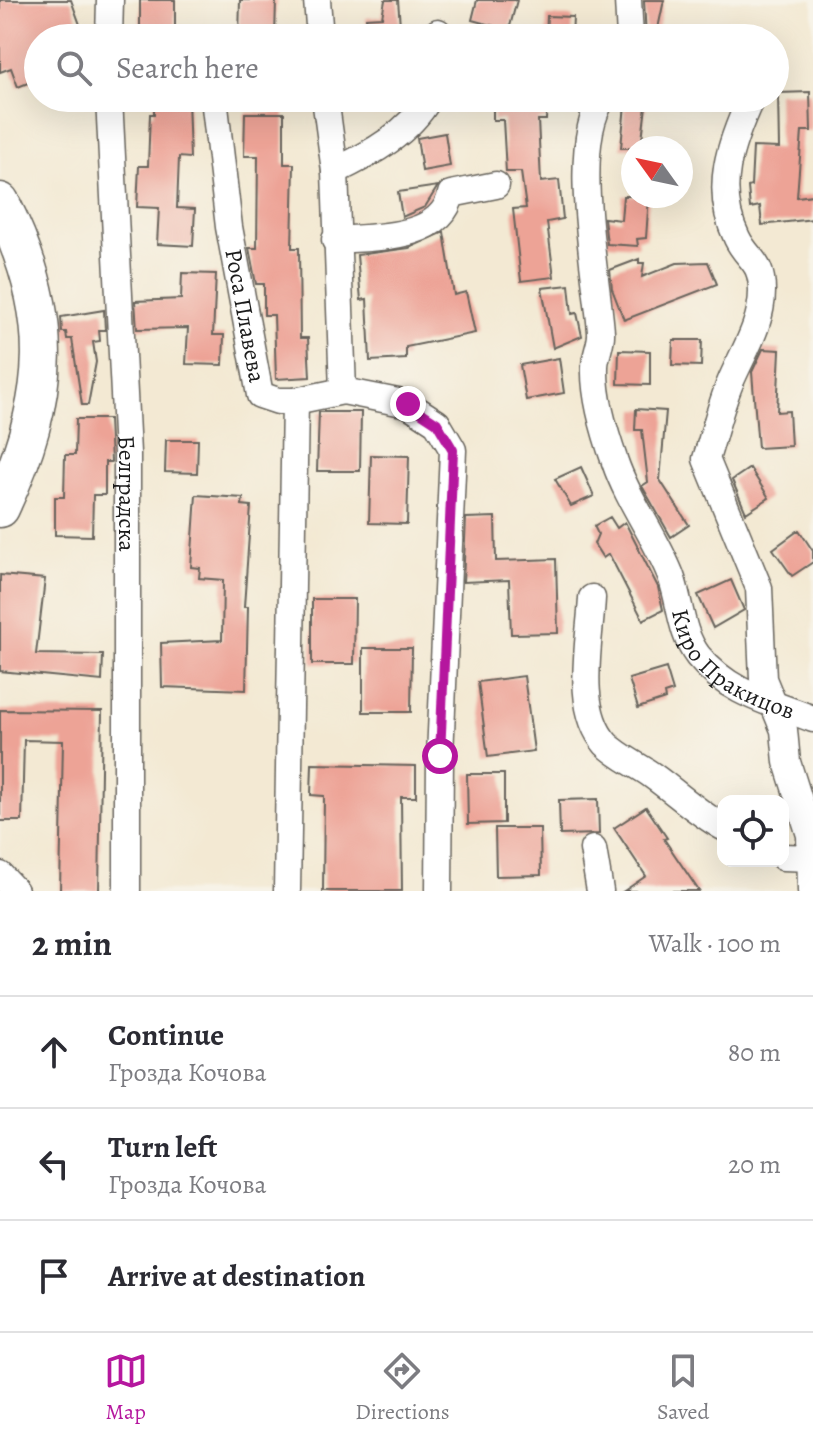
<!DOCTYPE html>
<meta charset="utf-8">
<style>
:root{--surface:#fff;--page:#f2f2f3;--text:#2b2b33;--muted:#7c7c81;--line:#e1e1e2;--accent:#b5179e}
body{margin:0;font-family:Alegreya,serif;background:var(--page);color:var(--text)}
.controls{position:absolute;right:24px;bottom:24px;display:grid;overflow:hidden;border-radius:16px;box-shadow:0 8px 32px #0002}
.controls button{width:72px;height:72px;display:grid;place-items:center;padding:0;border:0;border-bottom:2px solid var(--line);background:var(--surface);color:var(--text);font:40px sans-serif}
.compass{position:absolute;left:621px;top:136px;width:72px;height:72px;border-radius:50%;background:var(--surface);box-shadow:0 8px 32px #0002;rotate:303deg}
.stop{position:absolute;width:24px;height:24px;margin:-18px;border:6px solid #b5179e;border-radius:50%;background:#fff}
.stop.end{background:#b5179e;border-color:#fff;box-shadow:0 2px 8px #0008}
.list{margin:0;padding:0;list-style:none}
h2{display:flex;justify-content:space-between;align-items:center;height:104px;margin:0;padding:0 32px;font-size:34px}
h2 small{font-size:26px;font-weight:400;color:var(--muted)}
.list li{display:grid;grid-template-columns:52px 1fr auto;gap:24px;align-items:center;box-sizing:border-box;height:112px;padding:0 32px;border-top:2px solid var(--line)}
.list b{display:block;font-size:30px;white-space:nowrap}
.list p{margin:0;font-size:26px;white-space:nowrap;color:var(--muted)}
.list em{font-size:26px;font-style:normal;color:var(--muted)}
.icon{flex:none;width:44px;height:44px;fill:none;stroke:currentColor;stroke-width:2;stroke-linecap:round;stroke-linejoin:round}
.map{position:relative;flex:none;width:813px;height:891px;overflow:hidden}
.search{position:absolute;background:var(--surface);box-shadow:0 8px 32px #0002;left:24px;right:24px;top:24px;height:88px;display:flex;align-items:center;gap:20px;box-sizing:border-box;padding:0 28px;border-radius:44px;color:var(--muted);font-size:30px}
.sheet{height:440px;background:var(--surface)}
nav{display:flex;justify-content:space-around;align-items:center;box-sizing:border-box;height:112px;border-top:2px solid var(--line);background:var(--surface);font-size:22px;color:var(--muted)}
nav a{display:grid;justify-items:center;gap:4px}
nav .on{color:var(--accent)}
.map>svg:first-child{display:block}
.building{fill:#eda396}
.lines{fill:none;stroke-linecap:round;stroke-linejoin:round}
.street-casing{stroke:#67645c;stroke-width:29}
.secondary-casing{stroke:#67645c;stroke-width:41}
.street{stroke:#fff;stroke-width:26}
.secondary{stroke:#fff;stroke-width:38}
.route{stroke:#b5179e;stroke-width:10}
.labels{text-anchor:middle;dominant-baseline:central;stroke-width:7;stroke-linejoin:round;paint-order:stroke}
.street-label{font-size:24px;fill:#1c1c1c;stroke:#f7f3e8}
</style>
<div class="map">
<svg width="813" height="891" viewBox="0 0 813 891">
<rect width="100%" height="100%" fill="#f7f3e8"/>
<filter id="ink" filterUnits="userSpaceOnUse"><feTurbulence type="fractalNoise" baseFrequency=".0125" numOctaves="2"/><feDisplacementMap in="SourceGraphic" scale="16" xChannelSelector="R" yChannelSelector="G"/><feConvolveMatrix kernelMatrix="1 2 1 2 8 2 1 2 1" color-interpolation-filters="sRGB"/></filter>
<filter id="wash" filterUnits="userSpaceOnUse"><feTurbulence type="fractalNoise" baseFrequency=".006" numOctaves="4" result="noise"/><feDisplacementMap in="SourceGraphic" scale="32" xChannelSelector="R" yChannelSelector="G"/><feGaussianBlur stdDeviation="1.8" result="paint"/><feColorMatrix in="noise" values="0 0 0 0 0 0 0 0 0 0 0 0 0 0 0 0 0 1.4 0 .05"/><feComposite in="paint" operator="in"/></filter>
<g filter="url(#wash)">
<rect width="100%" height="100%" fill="#f3e9d3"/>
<g id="blocks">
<path class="building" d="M 0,0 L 71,0 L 83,33 L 70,38 L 38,38 L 38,79 L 18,87 L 11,68 L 0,72 Z
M 140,0 L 175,0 L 175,35 L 140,35 Z
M 240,0 L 276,0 L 275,37 L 239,36 Z
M 385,0 L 398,0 L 401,38 L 368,38 L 366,18 L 382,17 Z
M 477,0 L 517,0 L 509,30 L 472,20 Z
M 644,0 L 664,0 L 656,38 L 646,38 Z
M 547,16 L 573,17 L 572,38 L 546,38 Z
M 810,92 L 811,131 L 802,131 L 797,197 L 813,195 L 813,219 L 762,225 L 760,206 L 750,208 L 748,187 L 751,186 L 753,147 L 779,148 L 778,93 Z
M 154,98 L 188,98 L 190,158 L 179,157 L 177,208 L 195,209 L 193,246 L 157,244 L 159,208 L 137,207 L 139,166 L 148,166 L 150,114 L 154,114 Z
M 493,98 L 547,98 L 546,120 L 538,120 L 541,182 L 559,180 L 563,219 L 547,222 L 554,277 L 521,281 L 513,209 L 526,208 L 521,172 L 506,172 L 503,120 L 493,120 Z
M 625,104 L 646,106 L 641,148 L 621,148 Z
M 245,113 L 284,113 L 284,164 L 294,164 L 292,248 L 299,248 L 300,338 L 308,338 L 310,377 L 276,379 L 274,315 L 264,315 L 264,284 L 256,284 L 249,248 L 257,248 L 258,156 L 244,156 Z
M 445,133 L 450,166 L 422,171 L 417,138 Z
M 438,186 L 425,207 L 402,217 L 398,192 Z
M 623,196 L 649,196 L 646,238 L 637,239 L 638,246 L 607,244 L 604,218 L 621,220 Z
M 444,232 L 454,295 L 466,292 L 475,333 L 406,347 L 406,359 L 370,361 L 367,299 L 361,300 L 357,255 L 409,248 Z
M 639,259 L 639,263 L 644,263 L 642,277 L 677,263 L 708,262 L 717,284 L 624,320 L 612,289 L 610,270 Z
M 182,273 L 216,274 L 213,335 L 224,335 L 223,365 L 186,364 L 188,328 L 137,329 L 135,301 L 181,299 Z
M 569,285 L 572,314 L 577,313 L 582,336 L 553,348 L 542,288 Z
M 104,310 L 105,330 L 99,330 L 100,341 L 93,342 L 96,362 L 88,405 L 82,405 L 72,339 L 67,339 L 66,332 L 62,332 L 61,317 Z
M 673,340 L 702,340 L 701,366 L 672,365 Z
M 763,349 L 780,350 L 777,412 L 789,411 L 791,446 L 758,448 L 752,372 Z
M 619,350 L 650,351 L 650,385 L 618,384 Z
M 559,358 L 564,393 L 526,400 L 520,365 Z
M 636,409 L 666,411 L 660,480 L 689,525 L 671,537 L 642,486 L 648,482 L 642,430 L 635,430 Z
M 319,412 L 361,412 L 360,471 L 317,471 Z
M 76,419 L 109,419 L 111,462 L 105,462 L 105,495 L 93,495 L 92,536 L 55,535 L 55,497 L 64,497 L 65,455 L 75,455 Z
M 166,440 L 198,440 L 197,473 L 165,472 Z
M 371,455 L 409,456 L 407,524 L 369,523 Z
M 581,467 L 594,496 L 571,506 L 555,479 Z
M 750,468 L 769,498 L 746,513 L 732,480 Z
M 196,495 L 243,498 L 242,505 L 251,506 L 244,607 L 248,607 L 246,690 L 162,687 L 161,643 L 222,640 L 223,580 L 199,578 L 200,568 L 191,567 Z
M 495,517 L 496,561 L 556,559 L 558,633 L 511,634 L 509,580 L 463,582 L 466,518 Z
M 610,517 L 617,528 L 625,522 L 658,587 L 663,610 L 643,620 L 609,554 L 603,558 L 594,544 L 598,534 L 594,526 Z
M 799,530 L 813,551 L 813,562 L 792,576 L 773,549 Z
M 0,575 L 45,579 L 36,654 L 103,655 L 102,681 L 0,671 Z
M 731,580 L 744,610 L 713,628 L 698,595 Z
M 312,599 L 355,599 L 354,664 L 312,664 Z
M 363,648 L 412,648 L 411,712 L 363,712 Z
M 666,668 L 673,691 L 664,694 L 665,699 L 638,708 L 629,679 Z
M 524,676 L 534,751 L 488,757 L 478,682 Z
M 0,710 L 102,711 L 99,891 L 60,891 L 63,741 L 24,740 L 22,821 L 0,821 Z
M 312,764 L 416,766 L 416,797 L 401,797 L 402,891 L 323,891 L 324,796 L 311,795 Z
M 467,774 L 504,774 L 504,823 L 468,824 Z
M 598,799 L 599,834 L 560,835 L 559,800 Z
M 646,807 L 667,838 L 664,839 L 699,891 L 624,891 L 646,876 L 614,828 Z
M 495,828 L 540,828 L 541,875 L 496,876 Z"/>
</g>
</g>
<g filter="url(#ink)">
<use href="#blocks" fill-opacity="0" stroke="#67645c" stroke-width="2"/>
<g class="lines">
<defs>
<g id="street">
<path d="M 317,0 L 320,38"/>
<path d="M 628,0 L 630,38"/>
<path d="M 109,38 L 110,0"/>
<path d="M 437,38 L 438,32"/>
<path id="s1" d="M 109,98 L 127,453 L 127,891"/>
<path id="s2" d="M 214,98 L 229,227 L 260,395 L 278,401 L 295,401 L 343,391 L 335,171 L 325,98"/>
<path id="s3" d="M 603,98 C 569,144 597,275 601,332 C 602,343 595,355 595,367 C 594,396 605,434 615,462 C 628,501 656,537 671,576 C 681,604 680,632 698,656 C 729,694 770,702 813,719"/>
<path d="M 751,98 C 730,144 713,189 737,238 C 748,261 762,260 762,291 C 762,325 743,352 730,383 C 720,407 714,434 706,459 L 759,588 L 763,679 L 784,730 L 787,762 L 810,835 L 811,891"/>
<path d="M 335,171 C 371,154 409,133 429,98"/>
<path d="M 335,240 C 373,237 442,240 451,194 L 496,185"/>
<path d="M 343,391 L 408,404 L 437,423 L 453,450 L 440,756 L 439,891"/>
<path d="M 592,598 C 590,642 574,708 606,744 C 619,757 638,765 653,776 C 677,793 696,812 723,827"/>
<path d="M 593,849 L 600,891"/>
<path d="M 783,857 L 813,858"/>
<path d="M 0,875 L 15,891"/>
<path d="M 287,891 L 295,401"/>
</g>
<path id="secondary" d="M 0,202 C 57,314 52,397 0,508"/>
</defs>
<use href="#street" class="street-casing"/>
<use href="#secondary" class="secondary-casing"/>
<use href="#street" class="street"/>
<use href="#secondary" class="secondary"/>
</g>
</g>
<g class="lines" filter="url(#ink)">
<path class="route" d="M 408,404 L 437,423 L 453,450 L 440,756"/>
</g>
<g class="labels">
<g class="street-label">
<text stroke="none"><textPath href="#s2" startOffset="220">Роса Плавева</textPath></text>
<text stroke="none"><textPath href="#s1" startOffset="396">Белградска</textPath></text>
<text stroke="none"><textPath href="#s3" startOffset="614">Киро Пракицов</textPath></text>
</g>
</g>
</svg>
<div class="controls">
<button><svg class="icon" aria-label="locate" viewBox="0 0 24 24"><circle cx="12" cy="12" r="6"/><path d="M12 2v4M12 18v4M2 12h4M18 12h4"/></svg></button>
</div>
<svg class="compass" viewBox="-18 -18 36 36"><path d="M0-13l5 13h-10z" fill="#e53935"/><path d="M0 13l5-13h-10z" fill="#7c7c81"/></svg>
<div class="stop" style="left:440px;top:756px"></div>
<div class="stop end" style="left:408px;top:404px"></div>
<div class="search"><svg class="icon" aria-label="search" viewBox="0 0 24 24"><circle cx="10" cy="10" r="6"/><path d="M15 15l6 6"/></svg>Search here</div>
</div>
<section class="sheet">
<h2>2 min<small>Walk · 100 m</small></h2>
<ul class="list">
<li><svg class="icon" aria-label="ahead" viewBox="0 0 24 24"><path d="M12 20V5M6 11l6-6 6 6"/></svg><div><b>Continue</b><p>Грозда Кочова</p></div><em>80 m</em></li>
<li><svg class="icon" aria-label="left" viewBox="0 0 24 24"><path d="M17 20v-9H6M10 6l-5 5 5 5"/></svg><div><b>Turn left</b><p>Грозда Кочова</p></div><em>20 m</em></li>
<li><svg class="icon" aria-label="arrive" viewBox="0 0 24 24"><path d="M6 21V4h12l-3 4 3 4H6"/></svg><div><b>Arrive at destination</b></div></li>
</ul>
</section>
<nav>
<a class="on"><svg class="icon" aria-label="map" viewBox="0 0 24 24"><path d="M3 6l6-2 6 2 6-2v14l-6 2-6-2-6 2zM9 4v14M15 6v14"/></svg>Map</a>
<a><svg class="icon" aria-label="directions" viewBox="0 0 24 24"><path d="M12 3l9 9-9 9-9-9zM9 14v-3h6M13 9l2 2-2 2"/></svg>Directions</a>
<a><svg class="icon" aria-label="saved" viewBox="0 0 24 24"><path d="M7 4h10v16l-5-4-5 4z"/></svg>Saved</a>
</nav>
